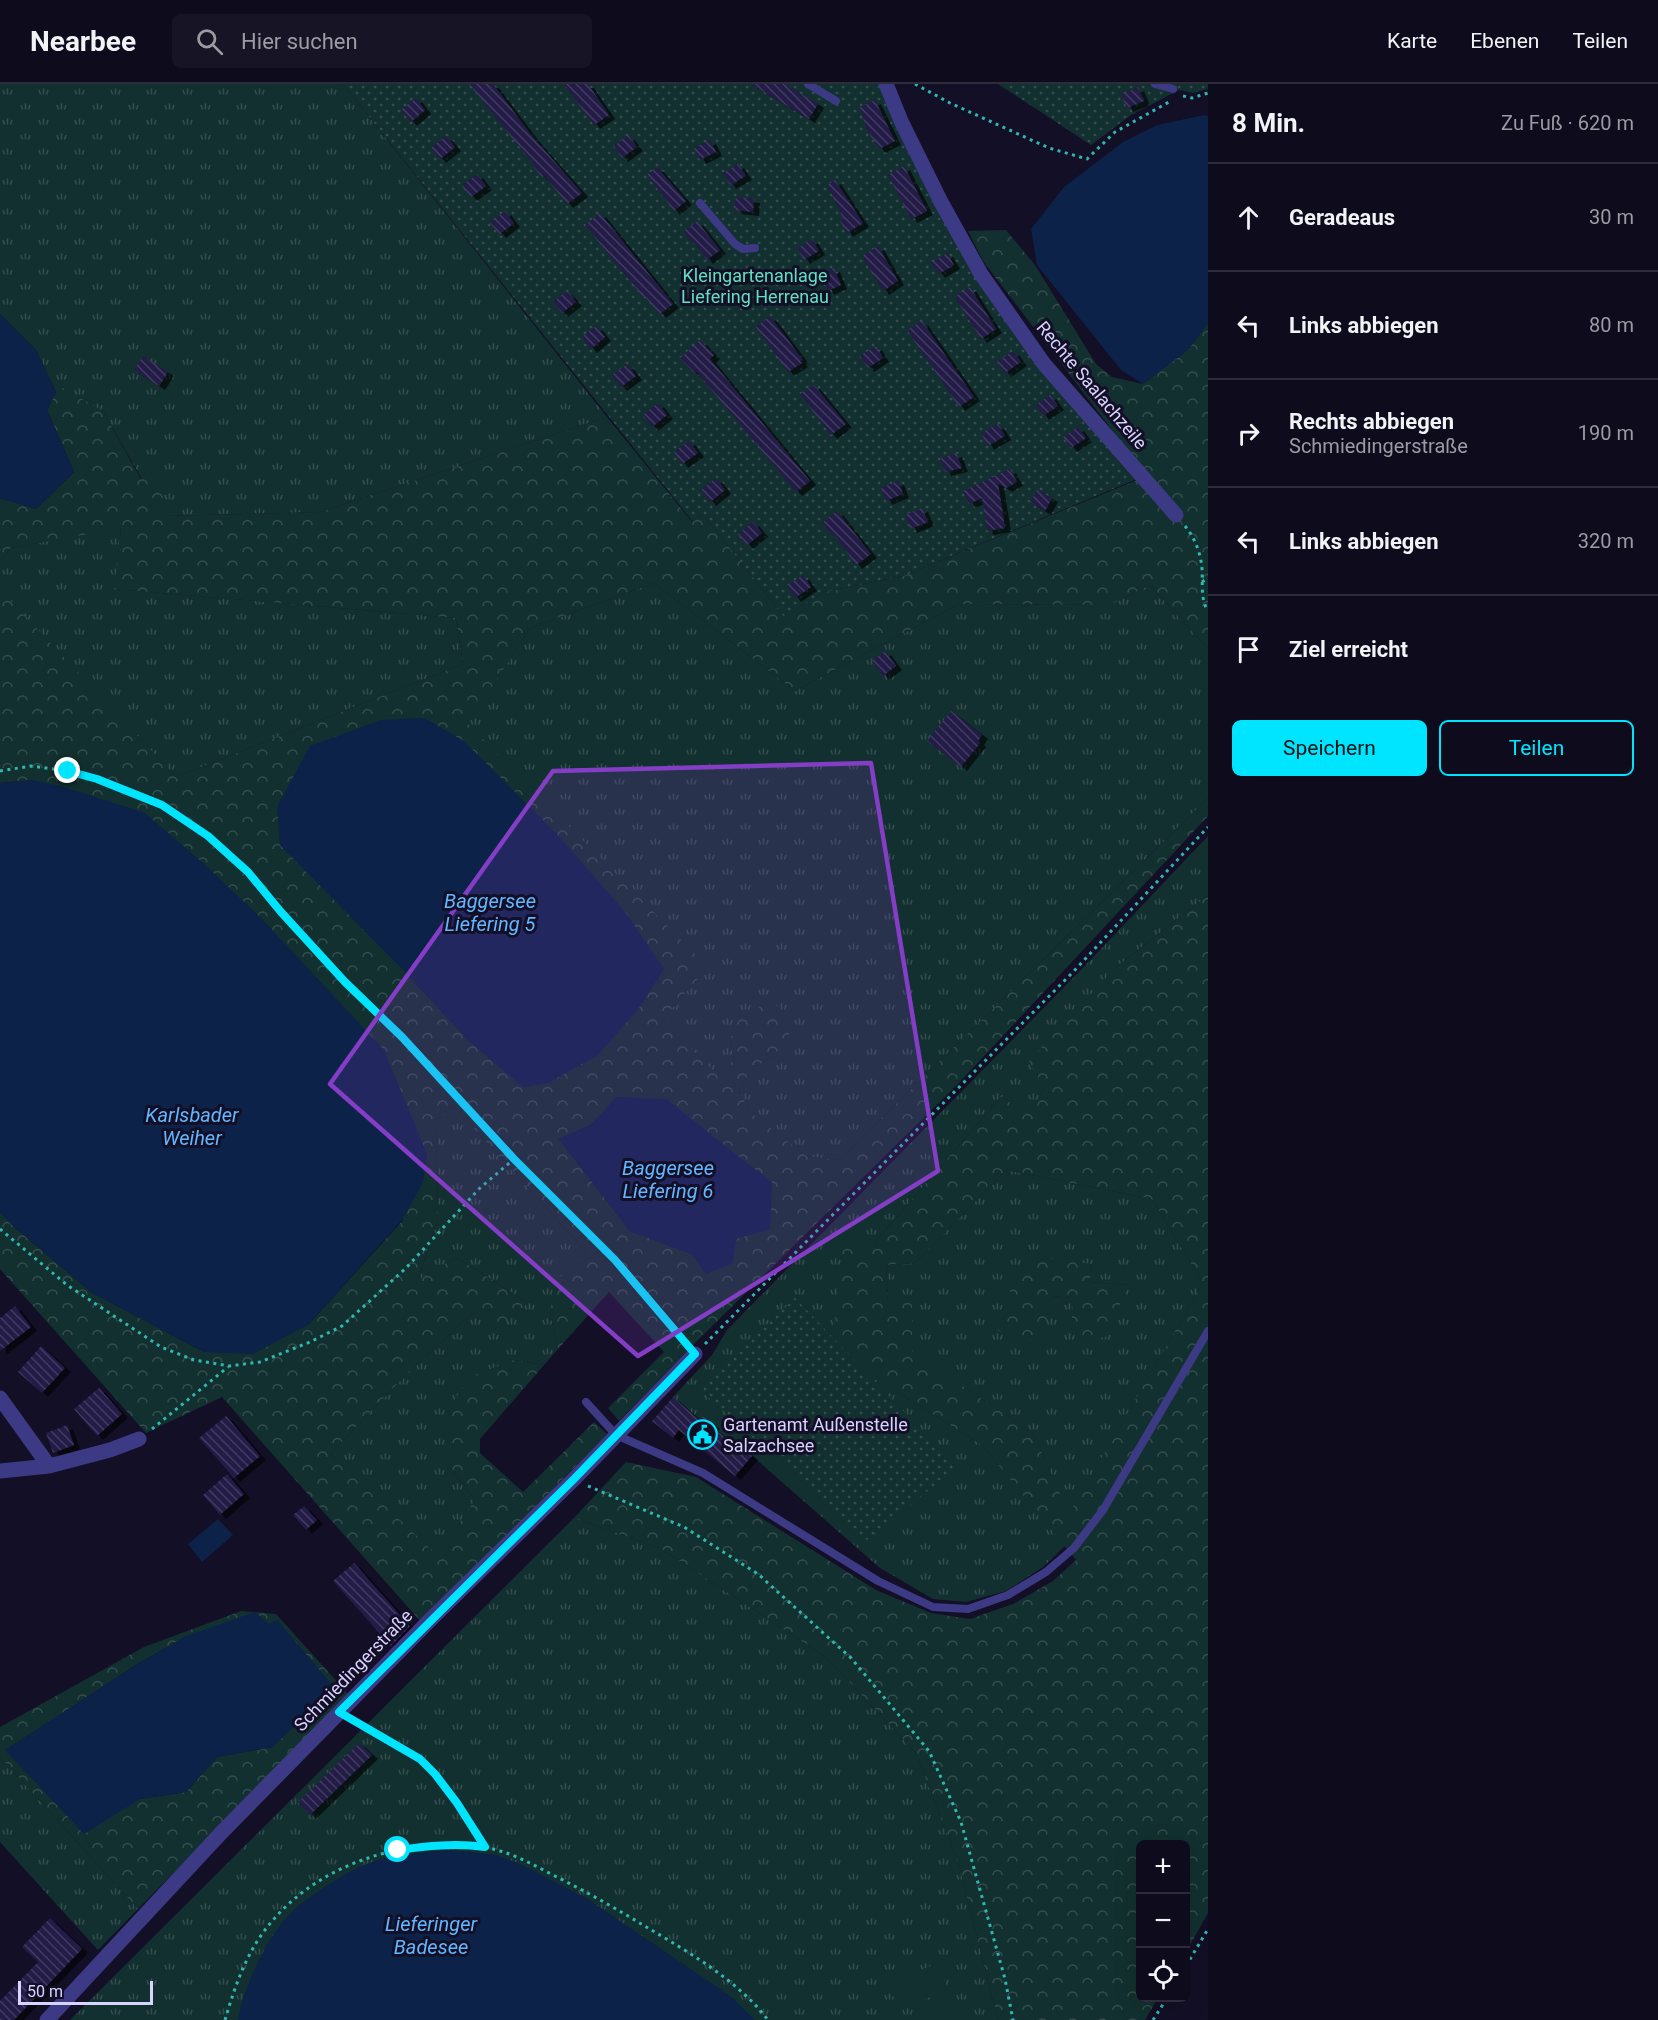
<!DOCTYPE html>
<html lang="de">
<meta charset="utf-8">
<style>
:root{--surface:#0e0b1c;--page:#171425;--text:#f1f3f6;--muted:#9b9ba3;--line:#2e2b3b;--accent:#00e5ff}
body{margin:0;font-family:Roboto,sans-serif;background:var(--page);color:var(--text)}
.controls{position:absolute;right:18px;bottom:18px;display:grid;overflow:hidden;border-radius:9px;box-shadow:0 6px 24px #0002}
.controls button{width:54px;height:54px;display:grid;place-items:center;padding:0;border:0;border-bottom:2px solid var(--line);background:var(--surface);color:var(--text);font:30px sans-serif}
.scale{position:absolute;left:18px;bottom:15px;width:135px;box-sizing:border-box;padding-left:6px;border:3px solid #d9d4ff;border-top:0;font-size:16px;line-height:21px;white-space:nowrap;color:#d9d4ff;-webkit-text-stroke:4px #130f26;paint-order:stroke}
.stop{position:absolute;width:18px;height:18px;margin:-14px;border:4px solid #00e5ff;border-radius:50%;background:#fff}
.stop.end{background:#00e5ff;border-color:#fff;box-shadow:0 2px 6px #0008}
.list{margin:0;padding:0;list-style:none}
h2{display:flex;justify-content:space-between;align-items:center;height:78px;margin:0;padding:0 24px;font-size:26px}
h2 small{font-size:20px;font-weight:400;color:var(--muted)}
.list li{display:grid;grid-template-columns:39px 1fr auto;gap:18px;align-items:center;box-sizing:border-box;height:108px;padding:0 24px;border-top:2px solid var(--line)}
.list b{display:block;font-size:22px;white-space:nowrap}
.list p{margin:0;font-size:20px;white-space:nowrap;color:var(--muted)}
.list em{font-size:20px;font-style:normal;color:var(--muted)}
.actions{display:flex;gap:12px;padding:18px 24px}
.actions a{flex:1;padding:14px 0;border:2px solid var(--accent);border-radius:9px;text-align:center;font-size:21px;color:var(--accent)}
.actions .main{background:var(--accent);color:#111}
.icon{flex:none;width:33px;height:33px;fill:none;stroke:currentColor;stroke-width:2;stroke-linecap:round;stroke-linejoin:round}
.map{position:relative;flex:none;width:1208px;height:1936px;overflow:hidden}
header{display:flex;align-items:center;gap:36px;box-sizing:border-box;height:84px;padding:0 30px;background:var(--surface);border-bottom:2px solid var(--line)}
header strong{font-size:28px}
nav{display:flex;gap:33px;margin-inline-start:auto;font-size:21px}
.search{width:420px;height:54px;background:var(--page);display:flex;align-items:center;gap:15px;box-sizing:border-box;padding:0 21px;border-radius:9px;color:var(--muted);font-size:22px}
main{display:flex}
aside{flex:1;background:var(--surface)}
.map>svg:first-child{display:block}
.grass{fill:url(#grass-tufts);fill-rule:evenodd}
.forest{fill:url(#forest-crowns);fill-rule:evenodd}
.park{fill:url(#park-dots)}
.pitch{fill:#12302f}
.water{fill:#0c2248}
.building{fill:url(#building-back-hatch);filter:url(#shadow)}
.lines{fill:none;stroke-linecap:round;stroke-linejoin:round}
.path{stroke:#2fb8b0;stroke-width:3;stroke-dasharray:3 4.5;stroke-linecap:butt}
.service{stroke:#3d3a85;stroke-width:8}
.minor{stroke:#3d3a85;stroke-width:15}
.tertiary{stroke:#3d3a85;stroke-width:15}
.route{stroke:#00e5ff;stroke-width:8}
.marked{fill:#843dc5;fill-opacity:0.2;stroke:#843dc5;stroke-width:4.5;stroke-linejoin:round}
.labels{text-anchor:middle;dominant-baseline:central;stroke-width:6;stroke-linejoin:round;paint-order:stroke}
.park-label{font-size:18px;fill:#5fe0c0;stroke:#130f26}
.street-label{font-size:18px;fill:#d9d4ff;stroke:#130f26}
.poi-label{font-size:18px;fill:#d9d4ff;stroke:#130f26;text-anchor:start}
.water-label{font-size:20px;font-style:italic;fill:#62b6ff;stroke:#130f26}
</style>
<header>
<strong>Nearbee</strong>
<div class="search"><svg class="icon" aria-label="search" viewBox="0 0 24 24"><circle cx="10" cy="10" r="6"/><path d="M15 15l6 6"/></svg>Hier suchen</div>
<nav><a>Karte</a><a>Ebenen</a><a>Teilen</a></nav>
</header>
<main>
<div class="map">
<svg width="1208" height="1936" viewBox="0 0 1208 1936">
<defs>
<pattern id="grass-tufts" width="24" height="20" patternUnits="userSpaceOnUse" patternTransform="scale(1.5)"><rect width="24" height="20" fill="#12302f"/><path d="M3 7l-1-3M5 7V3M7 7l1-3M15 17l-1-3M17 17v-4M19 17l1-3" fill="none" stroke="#344d4e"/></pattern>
<pattern id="forest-crowns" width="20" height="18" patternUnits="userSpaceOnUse" patternTransform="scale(1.5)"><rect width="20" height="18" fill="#12302f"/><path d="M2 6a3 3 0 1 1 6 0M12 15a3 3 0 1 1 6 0" fill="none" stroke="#344d4e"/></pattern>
<pattern id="park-dots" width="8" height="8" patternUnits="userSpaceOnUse" patternTransform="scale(1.5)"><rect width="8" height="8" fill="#12302f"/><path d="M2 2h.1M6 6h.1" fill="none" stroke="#344d4e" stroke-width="1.8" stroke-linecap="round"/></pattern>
<pattern id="building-back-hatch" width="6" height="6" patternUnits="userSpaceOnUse" patternTransform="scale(1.5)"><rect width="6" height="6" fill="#241b47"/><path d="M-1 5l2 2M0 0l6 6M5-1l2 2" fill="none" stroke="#433b63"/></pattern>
<filter id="shadow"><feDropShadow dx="6" dy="4" stdDeviation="0" flood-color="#0009"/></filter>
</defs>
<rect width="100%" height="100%" fill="#130f26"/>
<path class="grass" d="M 0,0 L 343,0 L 607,333 L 320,428 L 163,432 L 103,327 L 56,308 L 36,266 L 0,230 Z
M 121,443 L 115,505 L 456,534 L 463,580 L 176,693 L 0,506 L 0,478 L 11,464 Z
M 654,499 L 795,607 L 959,520 L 1110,521 L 1150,501 L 1208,565 L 1208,714 L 839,1076 L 805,1072 L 749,1027 L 739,1007 L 750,987 L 773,972 L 730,956 L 734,974 L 720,994 L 662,936 L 707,884 L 467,640 L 530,544 Z
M 1208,752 L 1208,811 L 1115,884 L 1044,1004 L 1031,1032 L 1001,1013 L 875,1158 L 844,1158 L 894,1306 L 982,1361 L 1065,1462 L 1043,1483 L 1006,1507 L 966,1518 L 933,1515 L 880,1484 L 742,1363 L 739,1365 L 712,1343 L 713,1341 L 703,1332 L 699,1336 L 673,1313 L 712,1271 L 727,1246 L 1077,890 Z
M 453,1021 L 587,1169 L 550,1229 L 558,1265 L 544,1281 L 514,1276 L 450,1384 L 475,1416 L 437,1472 L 330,1370 L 400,1297 L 472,1229 L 528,1219 L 456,1173 L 418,1197 L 438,1133 L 436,1036 Z
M 1006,1086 L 1152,1115 L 1203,1199 L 1069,1431 L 1033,1349 L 911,1268 L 912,1217 L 888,1217 L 886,1181 L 915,1179 ZM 1092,1180 L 1090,1198 L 1128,1201 L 1073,1214 L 1052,1212 Z
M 574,1434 L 660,1464 L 826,1573 L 916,1669 L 959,1781 L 998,1936 L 70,1936 Z
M 0,1673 L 138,1825 L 98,1866 L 0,1758 Z"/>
<path class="forest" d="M 1006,146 L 1035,181 L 1096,280 L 1112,293 L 1143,300 L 1187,266 L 1208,239 L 1208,565 L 1150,501 L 1110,521 L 959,520 L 795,607 L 654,499 L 530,544 L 468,640 L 708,883 L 662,936 L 720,993 L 734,974 L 730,956 L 739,935 L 763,921 L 780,922 L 790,953 L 773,972 L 750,987 L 739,1007 L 749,1027 L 806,1072 L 839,1076 L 1208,714 L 1208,732 L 958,1000 L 699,1255 L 619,1337 L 608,1324 L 664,1268 L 609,1208 L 558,1265 L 550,1229 L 555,1198 L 587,1169 L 453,1021 L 436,1036 L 438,1133 L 418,1196 L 456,1173 L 528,1219 L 498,1245 L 472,1229 L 400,1297 L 330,1370 L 437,1471 L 475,1416 L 450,1384 L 451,1322 L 469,1293 L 514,1276 L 544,1281 L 480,1355 L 480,1369 L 523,1408 L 594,1338 L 607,1350 L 422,1539 L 222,1313 L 146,1349 L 0,1185 L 0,1128 L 12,1141 L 91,1208 L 204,1268 L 309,1240 L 403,1136 L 32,696 L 0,699 L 0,505 L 176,693 L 463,580 L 456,534 L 114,505 L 121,444 L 11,464 L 0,478 L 0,414 L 36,425 L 74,388 L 47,326 L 59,302 L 103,327 L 141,395 L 164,394 L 164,432 L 320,428 L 607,333 L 692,438 L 703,430 L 784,533 L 824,508 L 903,492 L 1147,392 L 983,177 L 968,147 ZM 406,889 L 598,971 L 470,958 ZM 617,1013 L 727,1064 L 772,1099 L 736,1154 L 692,1170 L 630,1147 L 559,1055 L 591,1041 Z
M 1208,811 L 1208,1829 L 1186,1868 L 1186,1760 L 1140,1760 L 1140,1914 L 1158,1914 L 1145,1936 L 998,1936 L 959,1781 L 916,1669 L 826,1573 L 660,1464 L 574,1434 L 626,1378 L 696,1393 L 876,1506 L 931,1529 L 970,1535 L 1013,1520 L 1053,1497 L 1076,1476 L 982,1361 L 894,1306 L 834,1243 L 843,1158 L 875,1158 L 1001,1013 L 1031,1031 L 1044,1004 L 1029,977 L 1115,884 ZM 1006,1086 L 1152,1115 L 1203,1199 L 1069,1430 L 1033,1349 L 912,1268 L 912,1217 L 888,1217 L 886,1181 L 915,1179 Z
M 1029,1172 L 1092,1180 L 1090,1198 L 1129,1201 L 1105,1254 L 1071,1251 L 1073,1214 L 1052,1212 L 1043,1259 L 993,1245 Z
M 241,1527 L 276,1530 L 349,1611 L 138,1825 L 0,1673 L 0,1643 L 144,1563 ZM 269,1540 L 273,1663 L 217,1673 L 186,1708 L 140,1715 L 6,1666 L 139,1579 L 187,1552 Z"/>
<path class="park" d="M 343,0 L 879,0 L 894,40 L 969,184 L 1034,275 L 1137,395 L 903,492 L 824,508 L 784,533 L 703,430 L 693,438 Z
M 998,0 L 1208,0 L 1208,5 L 1193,9 L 1179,6 L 1131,31 L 1091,61 Z
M 795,1214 L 957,1383 L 867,1456 L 699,1305 Z"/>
<path class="pitch" d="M 937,1879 L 948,1905 L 900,1927 L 888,1901 Z
M 954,1917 L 963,1936 L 913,1936 Z"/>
<path class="water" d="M 1204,31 L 1208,32 L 1208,239 L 1188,266 L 1143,300 L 1121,286 L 1037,181 L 1031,145 L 1064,103 L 1123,58 L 1157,41 Z
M 0,230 L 36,266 L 56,308 L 47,326 L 74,388 L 36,425 L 0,414 Z
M 424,634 L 464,657 L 557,750 L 625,828 L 664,885 L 639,924 L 598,971 L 548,999 L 523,1003 L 470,958 L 406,889 L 280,761 L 277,723 L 310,662 L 381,636 Z
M 32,696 L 60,702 L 145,729 L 203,779 L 261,834 L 384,966 L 427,1070 L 423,1098 L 403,1135 L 309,1240 L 253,1270 L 204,1268 L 91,1208 L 12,1141 L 0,1128 L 0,699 Z
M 617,1013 L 666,1015 L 772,1099 L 770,1145 L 736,1155 L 733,1179 L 706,1190 L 692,1170 L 630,1147 L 559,1055 L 591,1041 Z
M 218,1435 L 233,1451 L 202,1478 L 188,1460 Z
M 255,1528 L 269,1540 L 277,1536 L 334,1603 L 273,1663 L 217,1673 L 186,1708 L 140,1715 L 84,1750 L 5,1666 L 139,1579 L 187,1552 Z
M 452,1766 L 496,1771 L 518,1779 L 586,1814 L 729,1911 L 755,1936 L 238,1936 C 243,1905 267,1852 290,1830 C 309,1811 350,1785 375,1777 C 400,1769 427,1768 452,1766 Z"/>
<path class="building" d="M 469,0 L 493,0 L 532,52 L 582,109 L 567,120 L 544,91 L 542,93 L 533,82 L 534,81 Z
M 564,0 L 588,0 L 609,31 L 594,41 Z
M 751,0 L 784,0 L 818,20 L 809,35 Z
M 1138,3 L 1144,17 L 1127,24 L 1121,11 Z
M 416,14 L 425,26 L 411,38 L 401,26 Z
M 875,16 L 895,57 L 879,65 L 866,44 L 860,23 Z
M 628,51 L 637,63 L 622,74 L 614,62 Z
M 446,52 L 455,63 L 440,75 L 431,64 Z
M 710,56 L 716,68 L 700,76 L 694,64 Z
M 738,80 L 746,92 L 730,101 L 723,89 Z
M 904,82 L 927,127 L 911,135 L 888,91 Z
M 657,83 L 686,117 L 674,127 L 647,91 Z
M 477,90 L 486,102 L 471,113 L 462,102 Z
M 835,96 L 863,139 L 847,149 L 840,137 L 843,134 L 827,101 Z
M 736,113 L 754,115 L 753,128 L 734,126 Z
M 505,127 L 514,139 L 500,150 L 490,139 Z
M 600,129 L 673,220 L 660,230 L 644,212 L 643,213 L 585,141 Z
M 697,137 L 720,166 L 707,176 L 694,158 L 692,159 L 684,147 Z
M 812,155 L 819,167 L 804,176 L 797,165 Z
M 878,162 L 898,197 L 883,207 L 862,172 Z
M 947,169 L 954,181 L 939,190 L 931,179 Z
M 834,184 L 841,201 L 828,207 L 820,190 Z
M 970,203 L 996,245 L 981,255 L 955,213 Z
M 567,207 L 576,218 L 562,229 L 553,218 Z
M 770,232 L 803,276 L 800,277 L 802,279 L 788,288 L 756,243 Z
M 922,237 L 974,313 L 959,323 L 907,246 Z
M 596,242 L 605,253 L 591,265 L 582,253 Z
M 700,256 L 714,271 L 710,275 L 810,397 L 796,408 L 696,287 L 694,289 L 680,274 Z
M 876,262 L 883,274 L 868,284 L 860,272 Z
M 1013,267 L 1021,278 L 1005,289 L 997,278 Z
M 143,272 L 168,288 L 159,302 L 134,286 Z
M 627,280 L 636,292 L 621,303 L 612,291 Z
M 814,301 L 846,340 L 831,351 L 800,310 Z
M 1050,311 L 1058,322 L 1043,332 L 1036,321 Z
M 658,319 L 667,331 L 652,343 L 643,331 Z
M 998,340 L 1005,352 L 988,362 L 981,349 Z
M 1078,343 L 1086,354 L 1071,364 L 1063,353 Z
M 689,357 L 698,369 L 682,380 L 674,368 Z
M 956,369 L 962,384 L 945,388 L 940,375 Z
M 1010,385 L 1017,398 L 1006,404 L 998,399 L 1005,444 L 987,447 L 982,414 L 969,420 L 963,407 Z
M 716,394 L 725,406 L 710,418 L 701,406 Z
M 898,397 L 903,410 L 886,417 L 881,404 Z
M 1037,406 L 1052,414 L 1045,427 L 1030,418 Z
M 922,424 L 928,438 L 911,445 L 905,431 Z
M 837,427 L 871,470 L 856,481 L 833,449 L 831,450 L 822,439 Z
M 753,438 L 762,449 L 747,461 L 738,450 Z
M 803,491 L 811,503 L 795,514 L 787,502 Z
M 885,567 L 896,582 L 883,592 L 872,577 Z
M 951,627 L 982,651 L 978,657 L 980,659 L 961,683 L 927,657 Z
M 15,1222 L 31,1243 L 0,1267 L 0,1234 Z
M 41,1262 L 65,1284 L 42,1309 L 18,1288 Z
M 99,1304 L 122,1330 L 97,1352 L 74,1325 Z
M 673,1313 L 699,1336 L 703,1332 L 714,1341 L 712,1343 L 739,1365 L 741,1363 L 752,1372 L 735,1392 L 679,1346 L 673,1354 L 652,1337 Z
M 226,1332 L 260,1372 L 234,1394 L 199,1354 Z
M 67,1341 L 74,1361 L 53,1369 L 46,1349 Z
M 227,1390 L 244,1410 L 220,1431 L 203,1411 Z
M 304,1422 L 317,1436 L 306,1446 L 293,1431 Z
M 354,1479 L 410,1542 L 391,1562 L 333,1497 Z
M 359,1659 L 372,1671 L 310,1731 L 298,1718 Z
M 50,1834 L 82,1865 L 14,1936 L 0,1936 L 0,1917 L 38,1878 L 22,1863 Z"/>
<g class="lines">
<path class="path" d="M 915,0 L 950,19 L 1049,64 L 1087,75 L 1115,48 L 1169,18
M 1183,12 L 1192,14 L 1208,9
M 1185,442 C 1195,454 1201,470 1202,485 C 1203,499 1200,515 1208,527
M 1202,498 L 1208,494
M 0,687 L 31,682 L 68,687 L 97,695 L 162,721 L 208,752 L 248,788 L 281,828 L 345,898 L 402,953 L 514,1075 L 615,1176 L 684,1257
M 0,1145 L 67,1201 L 161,1263 L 194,1276 L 229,1282 L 260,1278 L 310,1258 L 342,1242 L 405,1185 L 480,1104 L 514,1075
M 705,1260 L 1074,887 L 1208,743
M 152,1345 L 228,1283
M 588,1402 L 684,1443 L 758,1490 L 851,1574 L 929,1667 L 961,1738 L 1005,1895 L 1013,1936
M 353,1636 L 420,1675 L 435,1691 L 457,1719 L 485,1763
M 1186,1882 L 1208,1845
M 225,1936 C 233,1909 242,1881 258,1856 C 293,1802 354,1771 416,1763 C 441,1760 468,1758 493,1765 C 514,1770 532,1780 551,1790 C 581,1805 610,1821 638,1838 C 683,1865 736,1894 768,1936
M 1153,1936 L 1167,1914"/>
<path class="service" d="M 808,0 L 836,17
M 1155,0 L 1173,5
M 700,119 L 735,160 L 743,165 L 755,164
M 586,1318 L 616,1351 L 703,1389 L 878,1497 L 933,1523 L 968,1525 L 1008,1511 L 1046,1488 L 1074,1464 L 1103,1426 L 1208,1247"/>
<path class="minor" d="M 886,0 L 901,37 L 941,118 L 981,190 L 1044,280 L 1176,431
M 0,1314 L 49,1382
M 0,1387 L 49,1382 L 110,1366 L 139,1355"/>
<path class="tertiary" d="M 47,1936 L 222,1748 L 430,1536 L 573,1396 L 695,1270"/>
</g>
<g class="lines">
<path class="route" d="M 68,687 L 97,695 L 162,721 L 208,752 L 248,788 L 281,828 L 345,898 L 402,953 L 514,1075 L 615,1176 L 695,1270 L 573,1396 L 339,1628 L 420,1675 L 435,1690 L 457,1719 L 485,1763 C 455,1759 427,1762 398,1766"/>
</g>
<path class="marked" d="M 871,679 L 938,1087 L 638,1272 L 330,1000 L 553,687 Z"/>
<defs>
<symbol id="civic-ring" viewBox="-11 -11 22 22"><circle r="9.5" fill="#130f26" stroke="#00e5ff" stroke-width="1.5"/><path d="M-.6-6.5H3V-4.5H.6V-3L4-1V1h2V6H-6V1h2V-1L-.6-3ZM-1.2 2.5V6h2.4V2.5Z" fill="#00e5ff"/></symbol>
</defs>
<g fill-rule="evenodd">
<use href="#civic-ring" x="686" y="1334" width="33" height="33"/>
</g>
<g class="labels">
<g class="park-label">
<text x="755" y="191">Kleingartenanlage<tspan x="755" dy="21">Liefering Herrenau</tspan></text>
</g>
<g class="street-label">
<text transform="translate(1092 301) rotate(50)">Rechte Saalachzeile</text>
<text transform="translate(353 1586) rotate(-46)">Schmiedingerstraße</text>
</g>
<g class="poi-label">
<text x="723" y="1340">Gartenamt Außenstelle<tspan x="723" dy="21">Salzachsee</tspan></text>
</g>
<g class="water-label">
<text x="490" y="817">Baggersee<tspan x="490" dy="23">Liefering 5</tspan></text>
<text x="192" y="1031">Karlsbader<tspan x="192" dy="23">Weiher</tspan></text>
<text x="668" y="1084">Baggersee<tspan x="668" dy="23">Liefering 6</tspan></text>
<text x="431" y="1840">Lieferinger<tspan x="431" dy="23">Badesee</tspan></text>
</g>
</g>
</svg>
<div class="controls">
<button>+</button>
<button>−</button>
<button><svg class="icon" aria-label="locate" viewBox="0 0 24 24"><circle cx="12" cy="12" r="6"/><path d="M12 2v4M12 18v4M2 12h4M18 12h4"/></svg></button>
</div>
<div class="scale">50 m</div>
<div class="stop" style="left:398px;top:1766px"></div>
<div class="stop end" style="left:68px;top:687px"></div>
</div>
<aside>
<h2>8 Min.<small>Zu Fuß · 620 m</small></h2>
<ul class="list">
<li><svg class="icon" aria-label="ahead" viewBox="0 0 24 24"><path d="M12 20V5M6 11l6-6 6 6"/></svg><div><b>Geradeaus</b></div><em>30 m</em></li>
<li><svg class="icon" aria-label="left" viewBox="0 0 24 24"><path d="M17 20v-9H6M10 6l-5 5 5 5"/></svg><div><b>Links abbiegen</b></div><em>80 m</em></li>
<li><svg class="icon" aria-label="right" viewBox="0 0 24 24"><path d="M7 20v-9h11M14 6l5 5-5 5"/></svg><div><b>Rechts abbiegen</b><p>Schmiedingerstraße</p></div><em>190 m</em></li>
<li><svg class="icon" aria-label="left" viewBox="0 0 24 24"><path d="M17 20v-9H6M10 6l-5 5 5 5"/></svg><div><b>Links abbiegen</b></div><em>320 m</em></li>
<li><svg class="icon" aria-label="arrive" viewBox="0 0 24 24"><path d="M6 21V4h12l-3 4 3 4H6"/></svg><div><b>Ziel erreicht</b></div></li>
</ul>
<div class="actions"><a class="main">Speichern</a><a>Teilen</a></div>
</aside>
</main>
